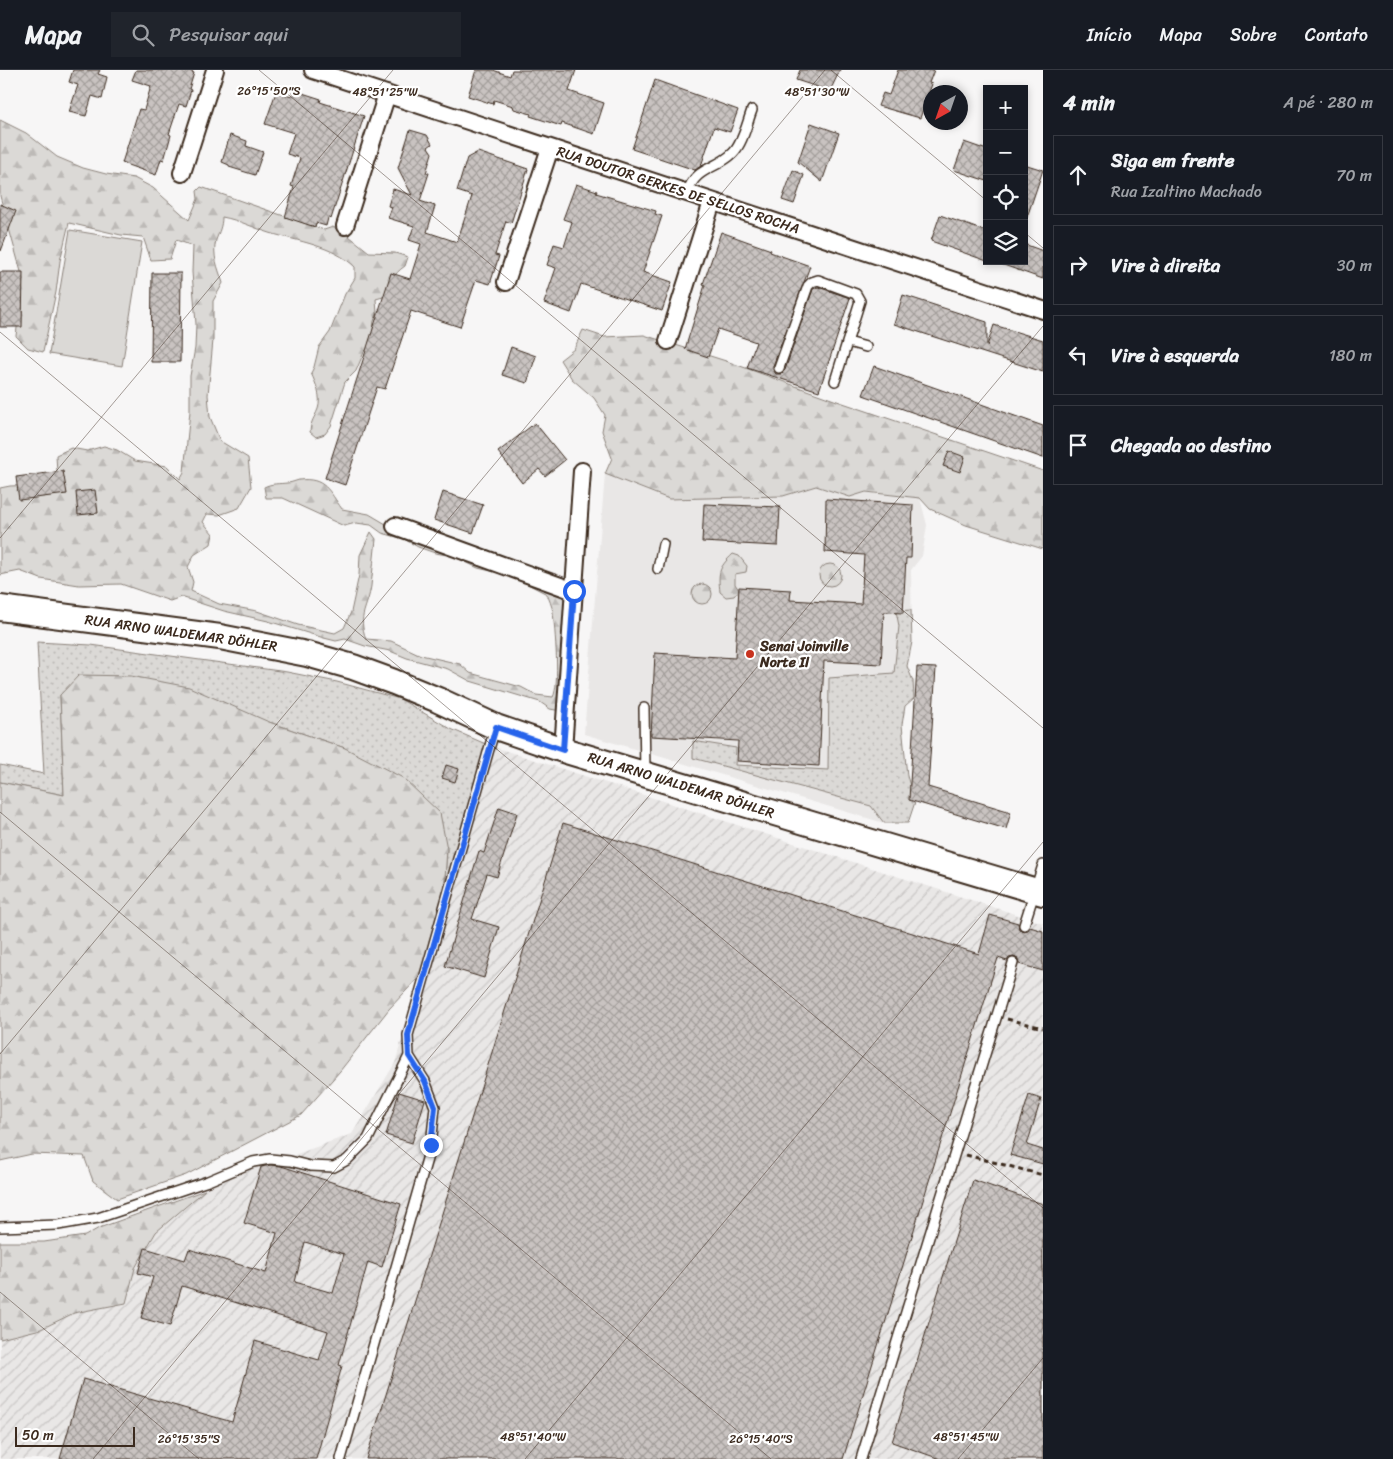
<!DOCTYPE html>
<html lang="pt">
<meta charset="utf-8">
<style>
:root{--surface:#171b24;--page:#20242c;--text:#f1f3f6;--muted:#9ea1a6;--line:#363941}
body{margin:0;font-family:Sriracha,sans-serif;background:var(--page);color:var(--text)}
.controls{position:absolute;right:15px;top:15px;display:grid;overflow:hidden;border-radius:0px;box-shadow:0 2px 8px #0003}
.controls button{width:45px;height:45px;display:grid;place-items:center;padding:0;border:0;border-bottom:1px solid var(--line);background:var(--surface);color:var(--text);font:25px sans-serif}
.compass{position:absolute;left:923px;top:15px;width:45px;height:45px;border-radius:50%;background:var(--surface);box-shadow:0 2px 8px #0003;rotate:220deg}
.scale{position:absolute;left:15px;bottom:12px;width:120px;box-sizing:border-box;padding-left:5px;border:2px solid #3b2a1e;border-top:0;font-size:14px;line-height:18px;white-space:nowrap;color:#3b2a1e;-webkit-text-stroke:4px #fff;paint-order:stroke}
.stop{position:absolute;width:15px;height:15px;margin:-11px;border:4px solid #2563eb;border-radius:50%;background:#fff}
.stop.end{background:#2563eb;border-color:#fff;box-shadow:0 1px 5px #0008}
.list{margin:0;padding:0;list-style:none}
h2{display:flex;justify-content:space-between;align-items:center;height:65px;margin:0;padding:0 20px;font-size:21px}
h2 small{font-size:16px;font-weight:400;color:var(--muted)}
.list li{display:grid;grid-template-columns:32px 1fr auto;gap:15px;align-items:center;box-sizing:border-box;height:80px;margin:0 10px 10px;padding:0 10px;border:1px solid var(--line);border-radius:0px}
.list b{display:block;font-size:19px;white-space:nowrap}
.list p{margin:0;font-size:16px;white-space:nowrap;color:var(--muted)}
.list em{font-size:16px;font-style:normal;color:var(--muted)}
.icon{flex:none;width:28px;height:28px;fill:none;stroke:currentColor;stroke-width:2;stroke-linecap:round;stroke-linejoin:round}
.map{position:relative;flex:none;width:1043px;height:1389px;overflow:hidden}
header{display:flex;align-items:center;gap:30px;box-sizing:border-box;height:70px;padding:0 25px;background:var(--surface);border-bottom:1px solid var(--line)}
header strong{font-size:24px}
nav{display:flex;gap:28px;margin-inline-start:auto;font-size:18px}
.search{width:350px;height:45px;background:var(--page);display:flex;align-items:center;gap:12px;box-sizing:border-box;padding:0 18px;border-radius:0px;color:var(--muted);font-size:19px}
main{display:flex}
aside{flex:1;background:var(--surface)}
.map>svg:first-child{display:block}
.built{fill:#e9e7e6}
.industrial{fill:url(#industrial-furrows)}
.grass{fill:url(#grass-dots);stroke:#8b827a}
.forest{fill:url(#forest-firs);stroke:#8b827a}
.garden{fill:#dbd9d6;stroke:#8b827a}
.building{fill:url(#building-cross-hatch);stroke:#3b2a1e;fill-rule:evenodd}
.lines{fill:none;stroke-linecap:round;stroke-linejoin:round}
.service-casing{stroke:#3b2a1e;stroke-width:12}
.minor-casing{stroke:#3b2a1e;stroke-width:20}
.secondary-casing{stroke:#3b2a1e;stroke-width:28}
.path{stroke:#3b2a1e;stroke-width:3;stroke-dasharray:5 4;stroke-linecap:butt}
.service{stroke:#fff;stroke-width:9}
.minor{stroke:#fff;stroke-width:16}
.secondary{stroke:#fff;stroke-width:24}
.route{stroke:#2563eb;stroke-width:6}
.ticks{fill:none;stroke:#3b2a1e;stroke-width:1;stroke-opacity:0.45}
.poi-dot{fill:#c8321e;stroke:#fff;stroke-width:2}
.labels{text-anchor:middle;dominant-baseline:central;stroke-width:4.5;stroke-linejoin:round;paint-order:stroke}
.street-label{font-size:14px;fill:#3b2a1e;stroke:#fff}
.poi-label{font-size:14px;font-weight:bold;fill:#3b2a1e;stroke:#fff;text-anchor:start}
.ticks-label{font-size:12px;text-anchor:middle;fill:#3b2a1e;stroke:#fff;stroke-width:4.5;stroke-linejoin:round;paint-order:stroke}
</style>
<header>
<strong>Mapa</strong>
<div class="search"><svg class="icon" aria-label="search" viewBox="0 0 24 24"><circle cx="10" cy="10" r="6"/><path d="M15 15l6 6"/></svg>Pesquisar aqui</div>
<nav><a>Início</a><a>Mapa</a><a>Sobre</a><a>Contato</a></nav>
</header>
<main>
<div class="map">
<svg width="1043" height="1389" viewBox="0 0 1043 1389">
<defs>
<pattern id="industrial-furrows" width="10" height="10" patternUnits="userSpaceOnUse" patternTransform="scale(1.25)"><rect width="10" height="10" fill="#e9e7e6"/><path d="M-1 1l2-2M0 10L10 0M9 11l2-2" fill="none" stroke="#c9c6c5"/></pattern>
<pattern id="grass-dots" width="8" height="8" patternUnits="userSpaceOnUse" patternTransform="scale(1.25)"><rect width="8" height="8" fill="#dbd9d6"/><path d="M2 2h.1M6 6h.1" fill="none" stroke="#bdbab7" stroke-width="1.8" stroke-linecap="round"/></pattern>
<pattern id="forest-firs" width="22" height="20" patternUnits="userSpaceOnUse" patternTransform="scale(1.25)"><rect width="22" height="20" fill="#dbd9d6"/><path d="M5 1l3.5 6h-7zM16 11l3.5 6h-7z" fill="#bdbab7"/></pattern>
<pattern id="building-cross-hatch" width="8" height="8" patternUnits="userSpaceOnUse" patternTransform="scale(1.25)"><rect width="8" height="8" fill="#c9c3c1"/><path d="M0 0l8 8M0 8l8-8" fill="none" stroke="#a49f9c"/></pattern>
</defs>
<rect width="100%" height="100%" fill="#f7f6f6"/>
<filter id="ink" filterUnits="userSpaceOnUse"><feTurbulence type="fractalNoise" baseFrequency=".02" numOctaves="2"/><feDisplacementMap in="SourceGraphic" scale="10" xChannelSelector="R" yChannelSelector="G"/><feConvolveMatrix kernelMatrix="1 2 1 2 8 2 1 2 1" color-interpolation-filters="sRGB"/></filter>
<g filter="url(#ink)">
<path class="built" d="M 605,404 L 669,429 L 783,426 L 816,416 L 850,427 L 866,422 L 920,428 L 927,455 L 922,486 L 911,500 L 912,572 L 907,596 L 913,611 L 914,628 L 905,636 L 902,655 L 907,706 L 915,732 L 908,753 L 884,753 L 584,664 Z"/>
<path class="industrial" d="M 488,675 L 1043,853 L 1043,1389 L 0,1389 L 0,1269 L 41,1259 L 74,1243 L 126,1233 L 135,1198 L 156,1161 L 205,1120 L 231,1105 L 294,1085 L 352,1064 L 395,993 Z"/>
<path class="grass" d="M 911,540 L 912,572 L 907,596 L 913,611 L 914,628 L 905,636 L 902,655 L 907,706 L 915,732 L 908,753 L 884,753 L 871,736 L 693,688 L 693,671 L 736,678 L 735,695 L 828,700 L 829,608 L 894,603 L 899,556 L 896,541 Z
M 37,572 L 91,575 L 287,602 L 337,612 L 400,629 L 451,659 L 488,675 L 444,824 L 447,779 L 345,678 L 269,652 L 60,625 L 64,725 L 0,712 L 0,695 L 44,704 Z"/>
<path class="forest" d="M 0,50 L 26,63 L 57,87 L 83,98 L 106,104 L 134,108 L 153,118 L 189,150 L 198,129 L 197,121 L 201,117 L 324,160 L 333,157 L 349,166 L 369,182 L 395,183 L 408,187 L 405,196 C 393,204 389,214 383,227 L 376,229 L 377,244 L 374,251 L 371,275 L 364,282 L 356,301 L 345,312 L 331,356 L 325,364 L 316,367 L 310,362 C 311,350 314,349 318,339 C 322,327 316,314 311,303 L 314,297 L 319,277 L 330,262 L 345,224 L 355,208 L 355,197 C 334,176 297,171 270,163 C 254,158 239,150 222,147 C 222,156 219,162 216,170 C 212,185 218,198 223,213 L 213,231 L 213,270 L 208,325 L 210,347 L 220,371 L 248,388 L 251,417 L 239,438 L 219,445 L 207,444 L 203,452 L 213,464 L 211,474 L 194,485 L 188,497 L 193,512 L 191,521 L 219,534 L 257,541 L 298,555 L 335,563 L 344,558 L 351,542 L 359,505 L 360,485 L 371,462 L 376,469 C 374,485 373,500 371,516 C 368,538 357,545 366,569 L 391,571 L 421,585 L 460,594 L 470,603 L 521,617 L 536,625 L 553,627 C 560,615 555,559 553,542 C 552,536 549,529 547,524 L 512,506 L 478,498 L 453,486 L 435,483 L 418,477 L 404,469 L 382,463 L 371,455 L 356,453 L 344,456 L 283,428 L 266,428 L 264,417 C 272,413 279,414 287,413 C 291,413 295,411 299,410 C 325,407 329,421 342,439 L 369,444 L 391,457 L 554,517 L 564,529 L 565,544 L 561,641 L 550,639 L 540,632 L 470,611 L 448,599 L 407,588 L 390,581 L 365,576 L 345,569 L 336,571 L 324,568 L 268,551 L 224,541 L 181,527 L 170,531 L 121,514 L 79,515 L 41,509 L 20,501 L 0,505 L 0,418 L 10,416 L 39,415 L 57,403 L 56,385 L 71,378 L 87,381 L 104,376 L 117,380 L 135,391 L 167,396 L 180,409 L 184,402 L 190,341 L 190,306 L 195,278 L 196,254 L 192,202 L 193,176 L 176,170 L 170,189 L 151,190 L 143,167 L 121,165 L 69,153 L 60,191 L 56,222 L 43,282 L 28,278 L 16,266 L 23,209 L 0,126 Z
M 583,260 L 604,267 L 644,265 L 729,292 L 837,331 L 1043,401 L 1043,479 L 966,455 L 930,439 L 920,428 L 866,422 L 850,427 L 816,416 L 783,426 L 669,429 L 605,404 L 612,388 L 602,361 L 605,345 L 594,328 L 572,309 L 560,290 L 574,279 Z
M 733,484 L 739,486 L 747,496 L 746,502 L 735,504 L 735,514 L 739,520 L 734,526 L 726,527 L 720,522 C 718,503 718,498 733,484 Z
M819 505a11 11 0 1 1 22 0a11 11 0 1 1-22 0Z
M692 524a10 10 0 1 1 20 0a10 10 0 1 1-20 0Z
M 79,605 L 131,606 L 189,617 L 269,652 L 345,678 L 403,708 L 440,743 L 447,779 L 444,824 L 420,906 L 389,939 L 340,1001 L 301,1045 L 186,1105 L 117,1129 L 93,1111 L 84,1086 L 32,1084 L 0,1091 L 0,712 L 64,725 L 60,625 Z
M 205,1120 L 156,1162 L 135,1198 L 126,1233 L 74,1243 L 41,1259 L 0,1269 L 0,1172 L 44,1172 L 85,1166 L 99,1158 Z"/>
<path class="garden" d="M 70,160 L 142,172 L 122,296 L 49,284 Z"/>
<path class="building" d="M 73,0 L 100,0 L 98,4 L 107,7 L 102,29 L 92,26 L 86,46 L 69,42 L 78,15 L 69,12 Z
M 136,0 L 188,0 L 194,3 L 189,19 L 191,20 L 186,36 L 179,34 L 169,64 L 171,65 L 164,90 L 161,89 L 156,105 L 122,93 L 139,39 L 144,40 L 151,16 L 132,10 Z
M 476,0 L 493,0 L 510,6 L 512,0 L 576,0 L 569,21 L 604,33 L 594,64 L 562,53 L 561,56 L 530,46 L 531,44 L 514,39 L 513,36 L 494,30 L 493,34 L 468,26 Z
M 800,0 L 840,0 L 830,21 L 796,10 Z
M 898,0 L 934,0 L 929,13 L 932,14 L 920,48 L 878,36 L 883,23 L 889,25 Z
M 655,10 L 738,40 L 730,62 L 714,57 L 701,96 L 695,100 L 632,79 Z
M 293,20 L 321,29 L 320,32 L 364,46 L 331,149 L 328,148 L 326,156 L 316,153 L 315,157 L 285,147 L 294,117 L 291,116 L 300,88 L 287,84 L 294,63 L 265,54 L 276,22 L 292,26 Z
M 811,53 L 839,63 L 822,112 L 798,92 Z
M 410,60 L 427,65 L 432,74 L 428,77 L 432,83 L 426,103 L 429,103 L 420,131 L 435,136 L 427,162 L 457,172 L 472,126 L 457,121 L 467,88 L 478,82 L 528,99 L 511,153 L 506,151 L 495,185 L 499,186 L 490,214 L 476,210 L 460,257 L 411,241 L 385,319 L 377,317 L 345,415 L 325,408 L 391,203 L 410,209 L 421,174 L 409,170 L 414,156 L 388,148 L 392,137 L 388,136 L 393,119 L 412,125 L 398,98 Z
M 230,65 L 247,71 L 246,76 L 263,82 L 255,105 L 229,97 L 229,95 L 222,92 Z
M 964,72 L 987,80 L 987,111 L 954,100 Z
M 1024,94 L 1043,100 L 1026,150 L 1024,150 Z
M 793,100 L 804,105 L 794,134 L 782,130 Z
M 576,114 L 597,121 L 596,123 L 656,141 L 655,144 L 662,146 L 643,202 L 672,212 L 662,241 L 581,214 L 571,243 L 544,233 L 556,198 L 547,195 L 554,174 L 564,177 L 572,152 L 563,149 Z
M 0,134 L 16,141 L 1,181 L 0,180 Z
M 940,145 L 987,162 L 987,191 L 931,171 Z
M 721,162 L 771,180 L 770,182 L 810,196 L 773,296 L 773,300 L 776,304 L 781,304 L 785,300 L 813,219 L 818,217 L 850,228 L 819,321 L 747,298 L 756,272 L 718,259 L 708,287 L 685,279 L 705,215 L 703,214 Z
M 1024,174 L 1043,181 L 1043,209 L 998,193 L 998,191 L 1024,191 Z
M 0,202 L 23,202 L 22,257 L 0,257 Z
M 152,203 L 181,203 L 180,292 L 151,292 Z
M 903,225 L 987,252 L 987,276 L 994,255 L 1043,270 L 1043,302 L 894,254 Z
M 511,277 L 536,286 L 527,313 L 502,305 Z
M 874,296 L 1043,356 L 1043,388 L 863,325 Z
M 535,353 L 565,390 L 545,406 L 539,399 L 522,413 L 498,382 Z
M 949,381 L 965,387 L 960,402 L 943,396 Z
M 63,401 L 67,424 L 19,430 L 16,407 Z
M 95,420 L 98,443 L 78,445 L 76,422 Z
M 443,422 L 483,435 L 473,463 L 434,450 Z
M 826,429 L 913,435 L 911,488 L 906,488 L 903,543 L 884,542 L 881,594 L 824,591 L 819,696 L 737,691 L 738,671 L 651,666 L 655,583 L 735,588 L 739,517 L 791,520 L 790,530 L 861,534 L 864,485 L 825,482 Z
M 704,434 L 780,437 L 778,476 L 702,472 Z
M 917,597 L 936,598 L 928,717 L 1011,742 L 1006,759 L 909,730 Z
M 446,695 L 459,699 L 455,712 L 442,708 Z
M 499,737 L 517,743 L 497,807 L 487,804 L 472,849 L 499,857 L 484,908 L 445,896 L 479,781 L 484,783 Z
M 563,753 L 979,884 L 990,845 L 1018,853 L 1019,859 L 1023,861 L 1028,860 L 1030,857 L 1043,861 L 1043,901 L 1019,894 L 1018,889 L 1014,887 L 1009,888 L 1007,891 L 998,888 L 843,1389 L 366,1389 Z
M 399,1022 L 425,1030 L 412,1073 L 386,1065 Z
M 1029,1025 L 1041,1029 L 1027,1075 L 1043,1080 L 1043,1094 L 1010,1085 Z
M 270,1095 L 281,1096 L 401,1134 L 382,1197 L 368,1192 L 339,1295 L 342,1296 L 316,1389 L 60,1389 L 83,1309 L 232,1352 L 255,1271 L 319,1290 L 328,1261 L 182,1216 L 170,1256 L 141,1248 L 153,1207 L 138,1203 L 145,1178 L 185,1190 L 189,1179 L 266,1203 L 277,1163 L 244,1153 L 261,1097 ZM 305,1172 L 344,1184 L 333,1223 L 295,1212 Z
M 973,1110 L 1043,1134 L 1043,1389 L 940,1389 L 892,1372 Z"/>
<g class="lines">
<defs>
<path id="service" d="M 687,123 C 696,96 716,100 733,83 C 743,73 747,53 752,40
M 848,272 L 866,277
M 779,298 L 808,216 L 812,212 L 818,210 L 856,224 L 860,231 L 835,311
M 658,499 L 663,474
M 644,638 L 645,702
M 1024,855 L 1043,795
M 0,1157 L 58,1155 L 98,1148 L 208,1111 L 253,1092 L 270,1089 L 290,1091 L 310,1096 L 334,1097 L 347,1090 L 368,1069 L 409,986
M 341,1389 L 431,1075 L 435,1037 L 425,1011 L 409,986 L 408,965 L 495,658
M 861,1389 L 1013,893"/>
<path id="minor" d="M 313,0 L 1043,240
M 182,103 L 215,0
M 345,156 L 387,24
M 506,212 L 550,78
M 668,271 L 712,132
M 395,456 L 574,521
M 563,680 L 582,401"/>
<path id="secondary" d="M 0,538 L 220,567 L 307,584 L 353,597 L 394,612 L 438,630 L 496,657 L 563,680 L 1043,823"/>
</defs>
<use href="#service" class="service-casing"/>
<use href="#minor" class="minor-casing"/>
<use href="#secondary" class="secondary-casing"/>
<path class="path" d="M 1007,949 L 1043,958
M 966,1085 L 1043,1105"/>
<use href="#service" class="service"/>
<use href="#minor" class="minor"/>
<use href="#secondary" class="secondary"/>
</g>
</g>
<g class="lines" filter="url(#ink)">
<path class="route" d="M 431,1075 L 435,1037 L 425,1011 L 409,986 L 408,965 L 496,657 L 563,680 L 574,521"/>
</g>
<path class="ticks" d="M 259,0 L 1043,658M 831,0 L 987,131M 1024,162 L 1043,178M 0,262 L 1043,1138M 0,468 L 393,0M 0,742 L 771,1389M 0,984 L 825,0M 0,1222 L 199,1389M 93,1389 L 1043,256M 525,1389 L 1043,772M 958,1389 L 1043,1288"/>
<circle class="poi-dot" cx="750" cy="584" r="5"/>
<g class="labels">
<g class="street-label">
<text transform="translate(678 120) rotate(18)">RUA DOUTOR GERKES DE SELLOS ROCHA</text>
<text transform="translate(181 563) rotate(8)">RUA ARNO WALDEMAR DÖHLER</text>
<text transform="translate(681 715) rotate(17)">RUA ARNO WALDEMAR DÖHLER</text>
</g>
<g class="poi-label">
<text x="760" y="576">Senai Joinville<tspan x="760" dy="16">Norte II</tspan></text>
</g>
</g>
<g class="ticks-label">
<text x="269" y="25">26°15'50"S</text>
<text x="385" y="26">48°51'25"W</text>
<text x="817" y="26">48°51'30"W</text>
<text x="533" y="1371">48°51'40"W</text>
<text x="966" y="1371">48°51'45"W</text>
<text x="189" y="1373">26°15'35"S</text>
<text x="761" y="1373">26°15'40"S</text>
</g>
</svg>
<div class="controls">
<button>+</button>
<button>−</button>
<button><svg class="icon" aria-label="locate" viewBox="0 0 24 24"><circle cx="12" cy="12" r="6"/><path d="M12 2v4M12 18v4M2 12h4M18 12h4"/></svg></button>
<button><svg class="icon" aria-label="layers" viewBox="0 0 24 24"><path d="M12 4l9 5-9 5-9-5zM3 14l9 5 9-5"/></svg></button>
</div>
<svg class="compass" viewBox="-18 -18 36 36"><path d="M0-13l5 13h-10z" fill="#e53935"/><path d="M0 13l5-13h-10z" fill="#9ea1a6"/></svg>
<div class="scale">50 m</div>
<div class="stop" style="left:574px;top:521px"></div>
<div class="stop end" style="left:431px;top:1075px"></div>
</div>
<aside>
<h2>4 min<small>A pé · 280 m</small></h2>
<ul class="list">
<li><svg class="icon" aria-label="ahead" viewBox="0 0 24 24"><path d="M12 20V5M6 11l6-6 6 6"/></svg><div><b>Siga em frente</b><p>Rua Izaltino Machado</p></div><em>70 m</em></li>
<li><svg class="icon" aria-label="right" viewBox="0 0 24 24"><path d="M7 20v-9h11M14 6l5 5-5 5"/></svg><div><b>Vire à direita</b></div><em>30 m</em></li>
<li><svg class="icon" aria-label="left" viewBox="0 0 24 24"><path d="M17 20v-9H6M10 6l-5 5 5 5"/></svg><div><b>Vire à esquerda</b></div><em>180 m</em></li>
<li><svg class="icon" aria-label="arrive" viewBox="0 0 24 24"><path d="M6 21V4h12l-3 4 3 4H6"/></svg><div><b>Chegada ao destino</b></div></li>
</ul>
</aside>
</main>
